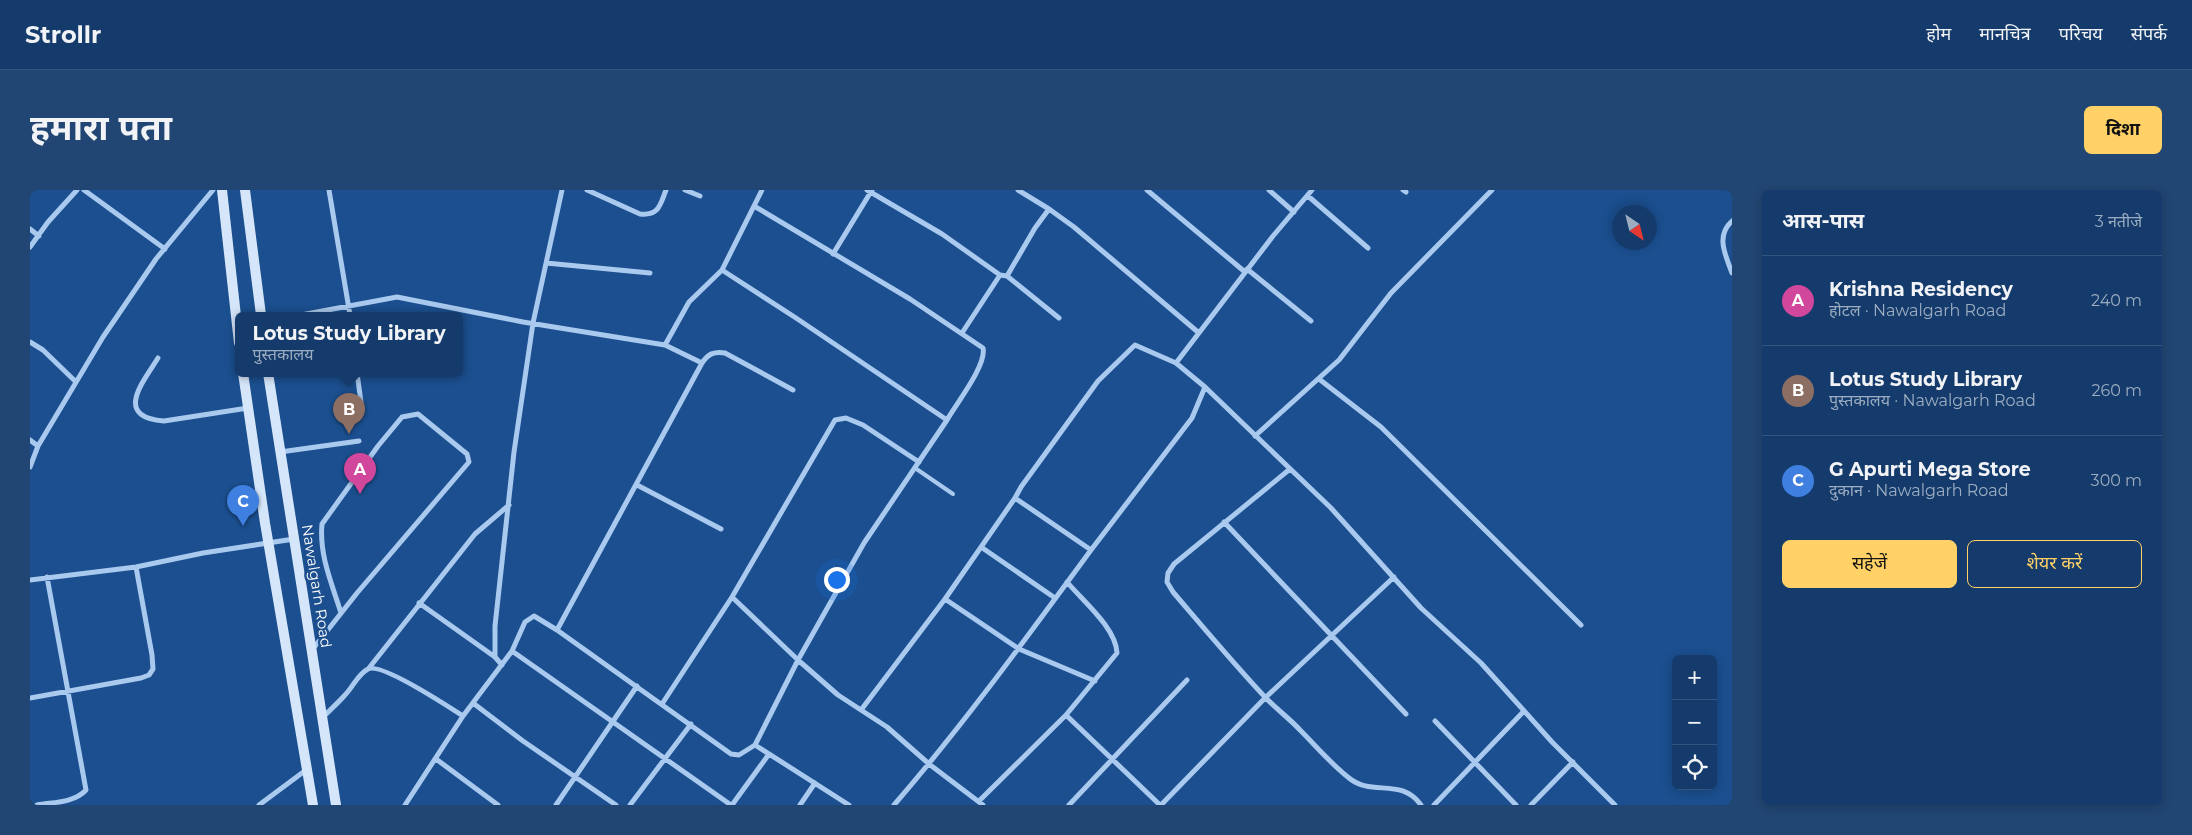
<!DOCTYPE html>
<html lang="hi">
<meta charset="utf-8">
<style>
:root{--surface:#143b6b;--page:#214673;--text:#f1f3f6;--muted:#9dadc1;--line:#33557e;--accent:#ffd166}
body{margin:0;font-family:Montserrat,"Noto Sans Devanagari",sans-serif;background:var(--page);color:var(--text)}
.controls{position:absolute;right:15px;bottom:15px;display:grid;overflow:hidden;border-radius:8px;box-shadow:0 2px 12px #0003}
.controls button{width:45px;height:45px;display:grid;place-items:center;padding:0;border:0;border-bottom:1px solid var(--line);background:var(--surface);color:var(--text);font:25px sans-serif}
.compass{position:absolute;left:1582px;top:15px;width:45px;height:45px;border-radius:50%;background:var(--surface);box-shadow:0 2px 12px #0003;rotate:145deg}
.you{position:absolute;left:806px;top:389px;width:18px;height:18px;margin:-12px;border:4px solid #fff;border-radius:50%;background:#1a73e8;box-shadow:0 0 0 8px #1a73e833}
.badge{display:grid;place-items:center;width:32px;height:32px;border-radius:50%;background:var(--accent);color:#fff;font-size:16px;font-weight:700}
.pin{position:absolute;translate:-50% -41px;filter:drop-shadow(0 1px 2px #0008)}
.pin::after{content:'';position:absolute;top:26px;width:18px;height:15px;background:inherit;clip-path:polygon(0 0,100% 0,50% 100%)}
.popup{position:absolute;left:205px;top:122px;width:228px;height:65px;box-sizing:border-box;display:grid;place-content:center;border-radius:8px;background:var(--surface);filter:drop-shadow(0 1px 4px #0005);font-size:16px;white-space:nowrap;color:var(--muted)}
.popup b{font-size:19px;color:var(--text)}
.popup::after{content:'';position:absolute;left:50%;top:100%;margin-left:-10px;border:10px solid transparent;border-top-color:var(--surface)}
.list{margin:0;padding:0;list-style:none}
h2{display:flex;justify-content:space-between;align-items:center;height:65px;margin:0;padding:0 20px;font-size:21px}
h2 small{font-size:16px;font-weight:400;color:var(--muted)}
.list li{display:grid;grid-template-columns:32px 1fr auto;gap:15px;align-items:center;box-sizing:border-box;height:90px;padding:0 20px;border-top:1px solid var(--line)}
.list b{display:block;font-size:19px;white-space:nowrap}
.list p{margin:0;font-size:16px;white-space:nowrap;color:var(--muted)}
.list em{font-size:16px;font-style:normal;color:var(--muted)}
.actions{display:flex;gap:10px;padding:15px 20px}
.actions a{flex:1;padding:11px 0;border:1px solid var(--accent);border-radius:8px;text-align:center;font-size:18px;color:var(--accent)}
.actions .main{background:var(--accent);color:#111}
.icon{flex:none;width:28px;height:28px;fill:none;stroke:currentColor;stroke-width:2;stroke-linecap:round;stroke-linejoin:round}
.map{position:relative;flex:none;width:1702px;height:615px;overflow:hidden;border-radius:8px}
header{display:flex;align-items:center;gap:30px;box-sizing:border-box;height:70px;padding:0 25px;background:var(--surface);border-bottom:1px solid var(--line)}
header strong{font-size:24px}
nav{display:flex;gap:28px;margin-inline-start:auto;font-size:18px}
.intro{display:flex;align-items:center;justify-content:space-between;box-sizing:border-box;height:120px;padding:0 30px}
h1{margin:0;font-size:35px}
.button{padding:12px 22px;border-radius:8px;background:var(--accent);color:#111;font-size:18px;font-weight:700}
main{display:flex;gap:30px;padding:0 30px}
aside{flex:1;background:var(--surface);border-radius:8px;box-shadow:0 2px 12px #0003}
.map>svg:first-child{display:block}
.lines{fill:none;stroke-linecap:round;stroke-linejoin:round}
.lane{stroke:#a9c9ee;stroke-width:4}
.street{stroke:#a9c9ee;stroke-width:5}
.secondary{stroke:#d6e6fa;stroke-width:10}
.labels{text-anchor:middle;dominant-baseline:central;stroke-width:5;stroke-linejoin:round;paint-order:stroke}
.street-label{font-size:15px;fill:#fff;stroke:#1b4f8f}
</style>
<header>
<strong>Strollr</strong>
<nav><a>होम</a><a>मानचित्र</a><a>परिचय</a><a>संपर्क</a></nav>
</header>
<div class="intro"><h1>हमारा पता</h1><a class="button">दिशा</a></div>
<main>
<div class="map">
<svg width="1702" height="615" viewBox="0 0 1702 615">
<rect width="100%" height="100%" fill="#1b4f8f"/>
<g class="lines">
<path class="lane" d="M 885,278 L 923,304"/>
<path class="street" d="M 54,0 L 135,59
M 299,0 L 320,125
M 557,0 L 610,24 C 629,26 630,15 636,0
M 655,0 L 670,6
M 837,0 L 912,44 L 970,85 L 977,86 L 1005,38 L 1019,19 L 1044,37 L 1169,143
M 988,0 L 1019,19
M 1117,0 L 1215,82
M 1239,0 L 1264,22
M 1282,0 L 1243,46 L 1146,173 L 1105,155 L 1068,191 L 991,297 L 985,308 L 1061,360 L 1162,228 L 1175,197 L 1301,318 L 1391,418 L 1451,473 L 1522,552 L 1585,615
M 1373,0 L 1376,2
M 1278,6 L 1338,58
M 724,16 L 880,109 L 953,158 C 957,175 926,214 917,230
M 1702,31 C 1685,46 1696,66 1702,83
M 0,39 L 9,46
M 0,57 L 18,32 L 47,0
M 803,64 L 842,0
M 516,73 L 620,83
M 1217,79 L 1281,131
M 977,86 L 1029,128
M 271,125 L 367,107 L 493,132 L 635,155 L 659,112 L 692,80 L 732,0
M 932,143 L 970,85
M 0,152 L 13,160 L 46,192
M 635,155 L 672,173 C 678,164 684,161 695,163 L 763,200
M 128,168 C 113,192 83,227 134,231 L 218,218
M 1146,173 L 1175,197
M 327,183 L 331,212
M 1289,189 L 1351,237 L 1551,435
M 1225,246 L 1309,170 L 1361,103 L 1462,0
M 0,250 L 8,256
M 250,262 L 329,251
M 0,277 L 8,256 L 73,147 L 126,69 L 183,0
M 1260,279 L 1144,374 L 1138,383 L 1137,392 L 1143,402 C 1173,437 1203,473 1234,506 C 1245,518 1259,528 1270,540 C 1286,556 1301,574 1319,588 C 1342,607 1371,587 1391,615
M 607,295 L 691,339
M 1194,332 L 1376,524
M 951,357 L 1025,408
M 0,390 L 106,377 L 173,363 L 264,349
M 1037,392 C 1053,411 1086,438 1087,463 L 1036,525 L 1130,615
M 702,407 L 768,470 L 808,505 L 857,537 L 899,574 L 953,615
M 915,409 L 989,459 L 1065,491
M 389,413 L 465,467 L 472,475
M 527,440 L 672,173
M 282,460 L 327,403 L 439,272 L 437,264 L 388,224 L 372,227 L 348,256 L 292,334 C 289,365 302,394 311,423
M 482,461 L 701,615
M 465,467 L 465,436 L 484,262 L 503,133 L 532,0
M 339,478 L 445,344 L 479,315
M 0,508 L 111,488 L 119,485 L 123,479 L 122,465 L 106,377
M 443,513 L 493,551 L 586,615
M 632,514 L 702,407 L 805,230 L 816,228 L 833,235 L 889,272
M 831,520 L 915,409 L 985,308
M 433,526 L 482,461 L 495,432 L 504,426 L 527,440 L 701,564 L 709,565 L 725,555 L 768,470 L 834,353 L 917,230 L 766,128 L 692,80
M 293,527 C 300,520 308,513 315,505 C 323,497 328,484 338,479 C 351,472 419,517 433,526 L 375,615
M 1405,531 L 1486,615
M 725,555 L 819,615
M 406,569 L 468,615
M 949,611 L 1036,525
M 7,615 C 23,612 44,613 56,600 L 17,387
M 229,615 L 276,580
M 526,615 L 607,496
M 600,615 L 661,534
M 702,615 L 739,564
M 770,615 L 785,593
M 864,615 C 934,534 997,447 1061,360
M 1039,615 L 1157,490
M 1131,615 L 1235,508 L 1364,387
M 1404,615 L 1494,521
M 1501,615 L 1543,572"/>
<path class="secondary" d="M 192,0 L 209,153
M 215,0 L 231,125
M 213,183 L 235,333 L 283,615
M 238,183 L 306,615"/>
</g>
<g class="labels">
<g class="street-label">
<text transform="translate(287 396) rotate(81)">Nawalgarh Road</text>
</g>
</g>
</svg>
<div class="controls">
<button>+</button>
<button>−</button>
<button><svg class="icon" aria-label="locate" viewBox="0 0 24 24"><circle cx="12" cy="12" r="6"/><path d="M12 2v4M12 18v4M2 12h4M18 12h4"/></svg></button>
</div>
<svg class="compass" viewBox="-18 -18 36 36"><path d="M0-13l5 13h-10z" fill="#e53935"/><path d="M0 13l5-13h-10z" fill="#9dadc1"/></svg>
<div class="you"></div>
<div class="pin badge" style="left:330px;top:304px;background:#d1479c">A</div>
<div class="pin badge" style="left:319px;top:244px;background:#8d6e63">B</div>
<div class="popup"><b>Lotus Study Library</b>पुस्तकालय</div>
<div class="pin badge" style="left:213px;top:336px;background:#3f7fe0">C</div>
</div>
<aside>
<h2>आस-पास<small>3 नतीजे</small></h2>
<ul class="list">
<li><span class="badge" style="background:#d1479c">A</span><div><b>Krishna Residency</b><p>होटल · Nawalgarh Road</p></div><em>240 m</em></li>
<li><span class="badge" style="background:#8d6e63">B</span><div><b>Lotus Study Library</b><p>पुस्तकालय · Nawalgarh Road</p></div><em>260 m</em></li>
<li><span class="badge" style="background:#3f7fe0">C</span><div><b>G Apurti Mega Store</b><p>दुकान · Nawalgarh Road</p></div><em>300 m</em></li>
</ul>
<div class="actions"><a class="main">सहेजें</a><a>शेयर करें</a></div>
</aside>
</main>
